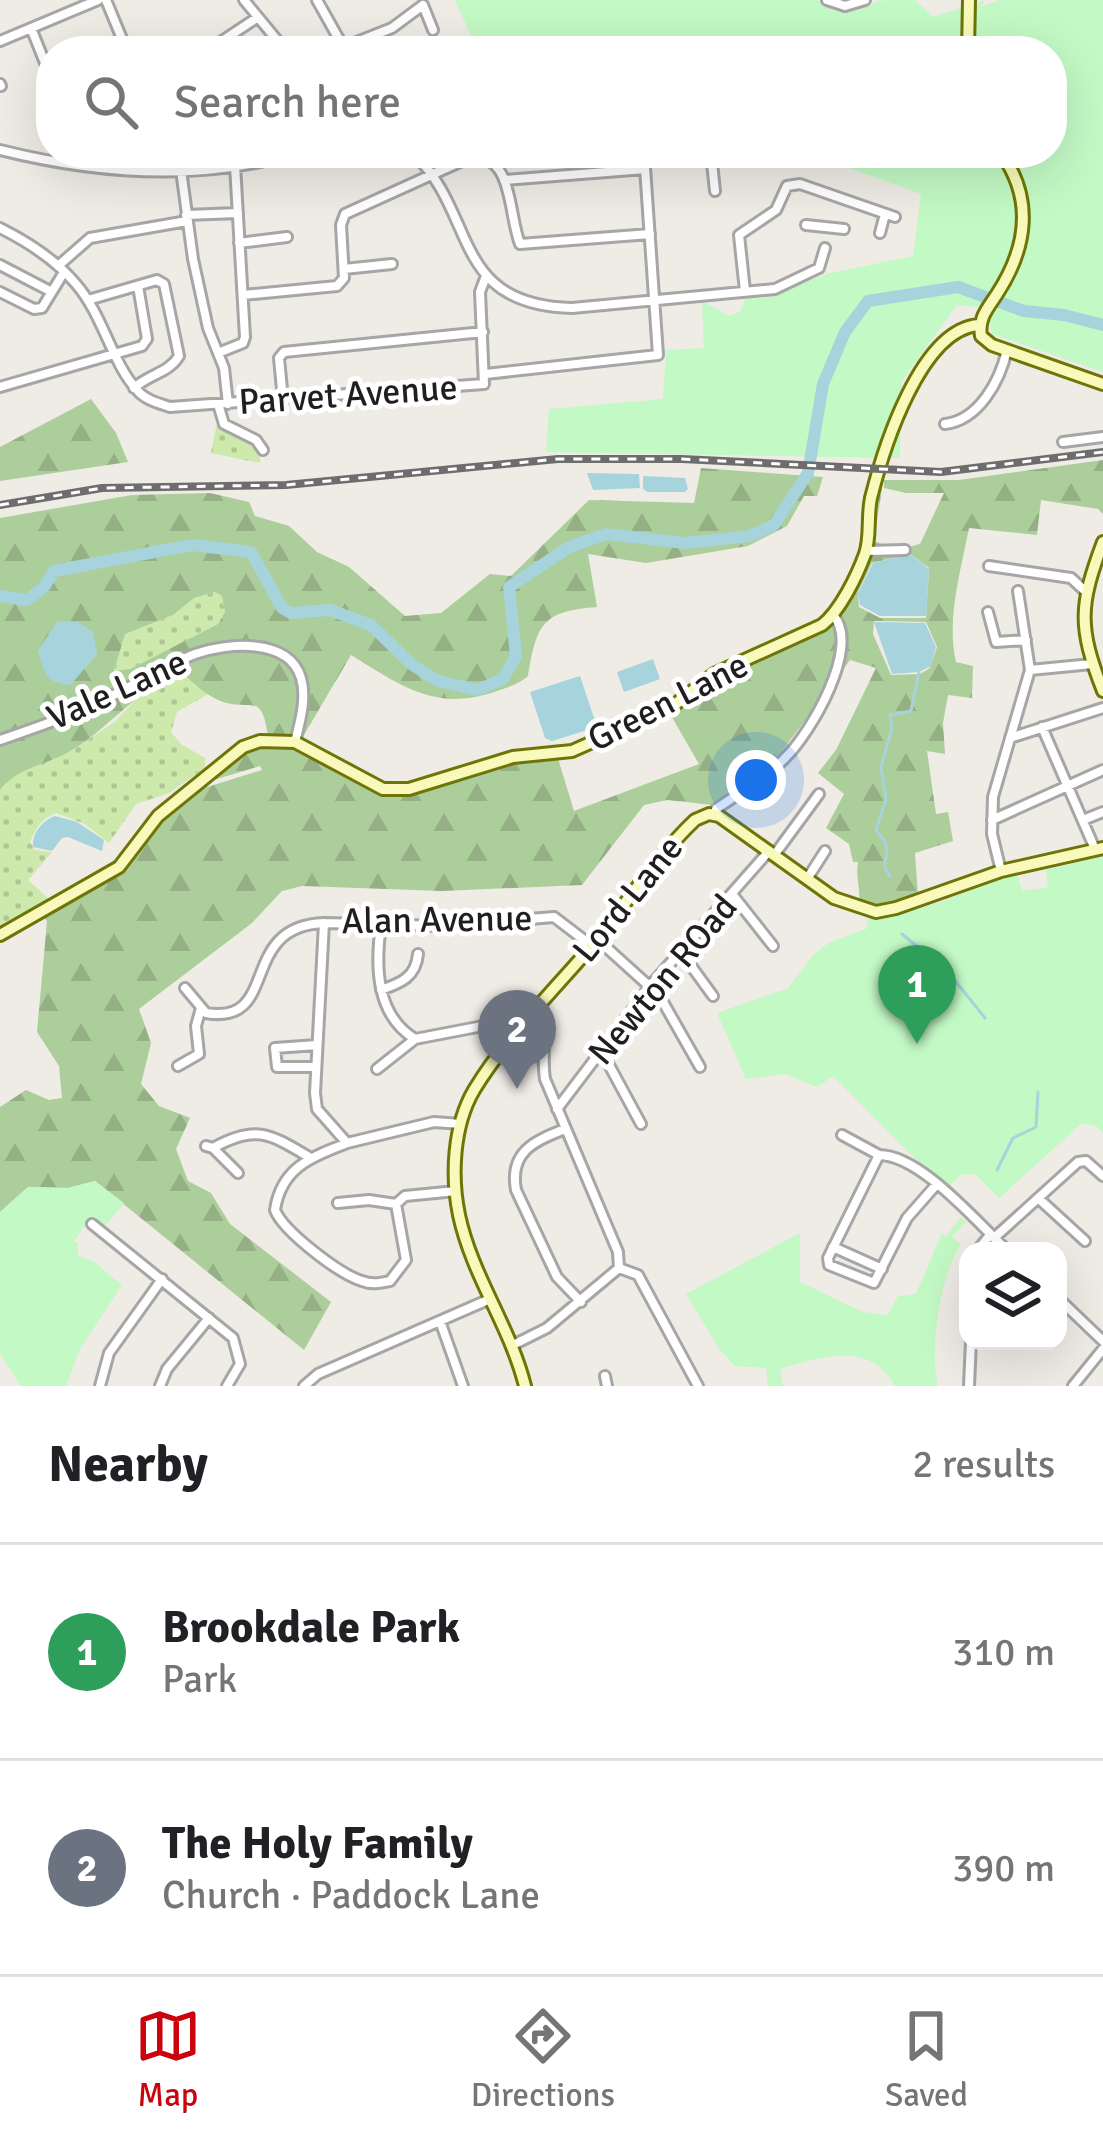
<!DOCTYPE html>
<meta charset="utf-8">
<style>
:root{--surface:#fff;--page:#f6f6f6;--text:#202124;--muted:#757577;--line:#e0e0e0;--accent:#ca030c}
body{margin:0;font-family:Signika,sans-serif;background:var(--page);color:var(--text)}
.controls{position:absolute;right:36px;bottom:36px;display:grid;overflow:hidden;border-radius:24px;box-shadow:0 12px 48px #0002}
.controls button{width:108px;height:108px;display:grid;place-items:center;padding:0;border:0;border-bottom:3px solid var(--line);background:var(--surface);color:var(--text);font:60px sans-serif}
.you{position:absolute;left:756px;top:780px;width:42px;height:42px;margin:-30px;border:9px solid #fff;border-radius:50%;background:#1a73e8;box-shadow:0 0 0 18px #1a73e833}
.badge{display:grid;place-items:center;width:78px;height:78px;border-radius:50%;background:var(--accent);color:#fff;font-size:39px;font-weight:700}
.pin{position:absolute;translate:-50% -99px;filter:drop-shadow(0 3px 6px #0008)}
.pin::after{content:'';position:absolute;top:63px;width:42px;height:36px;background:inherit;clip-path:polygon(0 0,100% 0,50% 100%)}
.list{margin:0;padding:0;list-style:none}
h2{display:flex;justify-content:space-between;align-items:center;height:156px;margin:0;padding:0 48px;font-size:51px}
h2 small{font-size:39px;font-weight:400;color:var(--muted)}
.list li{display:grid;grid-template-columns:78px 1fr auto;gap:36px;align-items:center;box-sizing:border-box;height:216px;padding:0 48px;border-top:3px solid var(--line)}
.list b{display:block;font-size:45px;white-space:nowrap}
.list p{margin:0;font-size:39px;white-space:nowrap;color:var(--muted)}
.list em{font-size:39px;font-style:normal;color:var(--muted)}
.icon{flex:none;width:66px;height:66px;fill:none;stroke:currentColor;stroke-width:2;stroke-linecap:round;stroke-linejoin:round}
.map{position:relative;flex:none;width:1103px;height:1386px;overflow:hidden}
.search{position:absolute;background:var(--surface);box-shadow:0 12px 48px #0002;left:36px;right:36px;top:36px;height:132px;display:flex;align-items:center;gap:30px;box-sizing:border-box;padding:0 42px;border-radius:48px;color:var(--muted);font-size:45px}
.sheet{height:588px;background:var(--surface)}
nav{display:flex;justify-content:space-around;align-items:center;box-sizing:border-box;height:168px;border-top:3px solid var(--line);background:var(--surface);font-size:33px;color:var(--muted)}
nav a{display:grid;justify-items:center;gap:6px}
nav .on{color:var(--accent)}
.map>svg:first-child{display:block}
.grass{fill:url(#grass-dots)}
.forest{fill:url(#forest-firs);fill-rule:evenodd}
.park{fill:#c3f9c5}
.water{fill:#a6d3dc}
.lines{fill:none;stroke-linecap:round;stroke-linejoin:round}
.stream{stroke:#a6d3dc;stroke-width:3}
.river{stroke:#a6d3dc;stroke-width:12}
.street-casing{stroke:#a6a6a6;stroke-width:14}
.secondary-casing{stroke:#6e7506;stroke-width:16}
.street{stroke:#fff;stroke-width:8}
.secondary{stroke:#f8f9ba;stroke-width:10}
.rail-casing{stroke:#6d6d6d;stroke-width:8}
.rail{stroke:#fff;stroke-width:3;stroke-dasharray:9;stroke-linecap:butt}
.labels{text-anchor:middle;dominant-baseline:central;stroke-width:10;stroke-linejoin:round;paint-order:stroke}
.street-label{font-size:36px;fill:#1f1f1f;stroke:#fff}
</style>
<div class="map">
<svg width="1103" height="1386" viewBox="0 0 1103 1386">
<defs>
<pattern id="grass-dots" width="8" height="8" patternUnits="userSpaceOnUse" patternTransform="scale(3)"><rect width="8" height="8" fill="#cde9ac"/><path d="M2 2h.1M6 6h.1" fill="none" stroke="#b0c794" stroke-width="1.8" stroke-linecap="round"/></pattern>
<pattern id="forest-firs" width="22" height="20" patternUnits="userSpaceOnUse" patternTransform="scale(3)"><rect width="22" height="20" fill="#acce9a"/><path d="M5 1l3.5 6h-7zM16 11l3.5 6h-7z" fill="#94b084"/></pattern>
</defs>
<rect width="100%" height="100%" fill="#efebe5"/>
<path class="grass" d="M 217,423 C 235,436 262,437 260,463 L 211,453 Z
M 215,592 L 222,596 L 225,612 L 218,624 L 130,669 L 114,672 L 125,634 L 173,615 L 194,598 Z
M 184,675 L 208,694 L 177,712 L 171,732 L 182,745 L 205,758 L 205,768 L 169,793 L 136,804 L 109,843 L 85,824 L 56,813 C 41,819 36,828 30,842 L 35,850 L 52,852 L 28,880 L 50,900 L 0,932 L 0,790 L 9,778 L 73,750 L 116,721 L 145,689 Z"/>
<path class="forest" d="M 91,399 L 116,433 L 128,462 L 0,481 L 0,447 Z
M 1103,460 L 1103,514 L 1098,509 L 1041,500 L 1037,535 L 969,528 C 961,570 946,619 956,662 L 973,666 L 972,698 L 948,695 L 943,723 L 945,754 L 927,751 L 936,814 L 948,812 L 953,841 L 915,853 L 918,896 L 880,908 L 858,907 C 862,892 855,878 858,862 L 853,862 L 849,844 L 826,828 L 844,794 L 818,773 L 836,750 L 876,668 L 850,660 L 779,755 L 713,805 L 667,800 L 644,805 L 582,885 L 442,891 L 302,886 L 282,891 L 252,923 L 139,1009 L 151,1043 L 141,1084 L 159,1106 L 190,1118 L 176,1149 L 188,1181 L 211,1193 L 230,1224 L 331,1302 L 304,1350 L 95,1181 L 68,1188 L 28,1187 L 0,1212 L 0,1107 L 26,1090 L 49,1100 L 62,1098 L 59,1066 L 37,1032 L 47,921 L 41,915 L 129,865 L 158,820 L 204,788 L 262,770 L 260,766 L 210,781 C 223,770 240,751 256,746 C 298,732 344,772 378,792 C 428,805 472,769 519,760 C 531,757 545,757 557,755 L 574,811 L 699,764 L 669,712 L 716,678 L 803,642 L 833,622 L 870,538 L 878,482 L 883,482 L 874,541 L 897,550 L 920,544 L 944,493 L 906,493 L 884,488 L 884,480 L 959,480 ZM 910,554 L 929,568 L 926,618 L 880,618 L 859,607 L 858,592 L 872,563 ZM 874,621 L 926,622 L 937,647 L 930,668 L 920,674 L 891,675 L 873,634 Z
M 701,468 L 823,477 L 817,496 L 804,496 L 787,526 L 748,546 L 646,563 L 588,554 L 597,607 C 542,611 537,624 528,676 C 519,684 507,688 494,692 C 435,712 400,685 351,655 L 301,740 C 304,720 310,695 304,675 C 299,659 286,651 270,646 C 208,628 150,672 96,698 C 65,713 32,723 0,736 L 0,518 L 132,495 L 210,493 L 249,502 L 255,516 L 289,526 L 317,552 L 349,567 L 405,616 L 441,613 L 490,574 L 511,576 L 589,500 L 694,503 ZM 215,592 L 222,596 L 225,612 L 218,624 L 130,669 L 114,671 L 125,634 L 173,615 L 194,598 ZM 48,639 L 97,654 L 70,685 L 38,651 Z
M 237,649 C 295,654 313,679 291,736 L 268,736 C 261,688 250,714 218,700 C 206,695 194,683 184,675 L 176,677 L 176,666 L 198,656 Z
M 169,670 L 170,680 C 131,694 106,732 67,753 C 45,765 15,769 0,790 L 0,745 L 95,709 Z"/>
<path class="park" d="M 455,0 L 818,0 C 845,25 858,4 884,0 C 894,0 905,0 915,0 L 933,17 L 986,0 L 980,7 L 999,0 L 1103,0 L 1103,372 L 992,334 L 987,308 L 957,305 L 902,381 L 900,458 L 546,452 L 549,409 L 663,399 L 666,350 L 704,348 L 702,301 L 729,316 L 740,312 L 745,299 L 770,297 L 826,274 L 913,256 L 921,194 L 808,153 L 1052,153 L 1052,51 L 466,51 L 476,47 Z
M 1103,856 L 1103,1134 L 1098,1127 L 1082,1123 L 999,1198 L 975,1174 L 960,1175 L 946,1190 L 833,1076 L 817,1087 L 785,1074 L 746,1079 L 717,1013 L 788,988 L 815,953 L 830,942 L 868,928 L 866,919 C 919,915 967,890 1017,873 L 1022,891 L 1048,887 L 1046,870 Z
M 95,1181 L 124,1203 L 105,1226 L 91,1216 L 74,1241 L 78,1243 L 78,1256 L 93,1261 L 122,1285 L 80,1349 L 66,1386 L 21,1386 L 0,1354 L 0,1212 L 28,1187 L 68,1188 Z
M 961,1217 L 966,1222 L 952,1237 L 961,1245 C 940,1273 929,1352 938,1386 L 895,1386 C 870,1340 821,1357 780,1369 L 783,1386 L 768,1386 L 766,1368 L 735,1366 L 720,1350 L 686,1294 L 800,1233 L 800,1282 L 863,1312 L 888,1315 L 898,1296 L 916,1294 L 942,1233 L 946,1236 Z"/>
<path class="water" d="M 587,473 L 639,474 L 640,488 L 593,490 Z
M 643,476 L 685,478 L 688,489 L 685,492 L 648,492 L 643,489 Z
M 910,554 L 929,569 L 926,616 L 880,616 L 860,605 L 858,593 L 873,563 Z
M 58,621 L 78,622 L 93,632 L 97,654 L 70,685 C 45,683 44,672 38,650 Z
M 874,622 L 925,623 L 936,647 L 931,666 L 919,672 L 892,674 Z
M 653,659 L 660,679 L 624,692 L 617,672 Z
M 580,676 L 597,727 L 552,741 L 545,738 L 530,692 Z
M 55,816 L 77,822 L 104,840 L 102,851 L 68,837 L 62,838 L 52,851 L 33,847 C 32,833 42,821 55,816 Z"/>
<g class="lines">
<path class="stream" d="M 890,876 L 884,866 C 889,847 889,846 876,830 L 886,799 L 881,767 L 892,728 L 890,715 L 911,711 L 919,672
M 902,934 L 930,957 L 936,957 L 985,1018
M 997,1170 L 1013,1138 L 1036,1127 L 1038,1092"/>
<path class="river" d="M 0,596 L 27,600 L 44,587 L 54,571 L 192,545 L 251,552 L 282,608 L 291,613 L 330,610 L 371,625 L 411,664 L 438,681 L 477,690 L 503,679 L 516,656 L 509,587 L 569,547 L 606,534 L 685,543 L 750,536 L 774,525 L 808,473 L 823,384 L 845,332 L 868,301 L 958,287 L 1024,311 L 1064,315 L 1103,325"/>
<defs>
<path id="street" d="M 106,0 L 127,51
M 244,0 L 286,51
M 317,0 L 345,50
M 827,0 L 845,6 L 865,0
M 31,28 L 51,78
M 0,41 L 98,0
M 344,47 L 392,28 L 423,5 L 433,30
M 207,51 L 258,17
M 0,84 L 1,86
M 0,150 C 96,174 199,182 296,153
M 159,153 L 160,171
M 413,153 C 478,214 450,305 572,308 L 775,289 L 819,268 L 825,248
M 711,153 L 715,191
M 181,170 L 193,259 L 208,328 L 224,368 L 228,404
M 504,180 L 645,169
M 186,215 L 238,213
M 806,225 L 844,229
M 0,228 C 28,242 55,259 76,284 C 103,315 112,363 137,390 C 145,400 158,403 170,407 L 484,384 L 480,292 L 486,276
M 880,233 L 885,214
M 239,243 L 287,237
M 0,265 L 50,291
M 58,266 L 90,238 L 187,221
M 344,269 L 392,264
M 745,291 L 739,235 L 776,210 L 787,186 L 800,184 L 895,217
M 0,292 L 34,309 L 42,308 L 64,272
M 243,295 L 337,286 L 344,278 L 341,225 L 345,214 L 473,156 C 514,157 508,214 520,244 L 650,234
M 88,300 L 157,280 L 164,284 L 179,356 C 169,373 149,374 134,388
M 218,353 L 243,343 L 245,337 L 235,165
M 486,374 L 658,355 L 644,153
M 0,387 L 142,346 L 147,339 L 138,286
M 283,400 L 279,358 L 284,352 L 483,332
M 218,404 L 224,424 L 256,440 L 263,450
M 945,424 C 979,420 1000,381 1007,350
M 1063,442 L 1103,437
M 866,551 L 905,550
M 989,566 L 1071,578 L 1085,591
M 988,612 L 996,642 L 1026,640
M 1030,670 L 1092,664
M 1042,727 L 1095,849
M 1010,738 L 1103,708
M 0,740 C 32,729 65,718 95,704 C 129,689 161,667 195,654 C 226,643 289,637 301,678 C 307,698 300,722 295,742
M 715,814 L 716,809 C 739,793 766,778 785,758 C 810,734 862,646 833,615
M 992,820 L 1103,770
M 1083,820 L 1103,812
M 775,854 L 819,794
M 1001,871 L 992,834 L 993,797 L 1030,670 L 1018,591
M 807,879 L 825,851
M 732,894 L 773,946
M 381,925 C 375,967 376,1015 415,1039 L 488,1025 L 501,1026 L 528,1040 L 542,1042
M 597,939 L 659,995 L 700,1067
M 681,952 L 713,996
M 185,988 L 206,1013 C 281,1026 237,926 324,923
M 381,990 C 401,983 416,977 418,954
M 540,1006 C 548,1028 541,1055 545,1079 L 618,1252 L 619,1268
M 602,1052 L 641,1124
M 178,1066 L 199,1054 L 196,1026 L 201,1008
M 315,1067 L 277,1067 L 275,1048 L 317,1045
M 377,1069 L 415,1039
M 557,1109 L 651,985 L 769,851
M 461,1124 L 434,1122 L 347,1143 L 317,1109 L 315,1093 L 324,923 L 443,926 L 554,917 L 592,946
M 565,1129 C 534,1141 509,1152 516,1190 L 557,1277 L 581,1302
M 842,1135 L 879,1155 C 921,1155 977,1223 1008,1251
M 345,1144 C 310,1157 281,1169 275,1210 C 283,1231 339,1274 362,1281 C 372,1285 380,1283 390,1281 L 406,1260 L 396,1204 L 405,1196 L 456,1191
M 206,1146 L 213,1148 L 238,1173
M 213,1148 C 256,1124 270,1134 309,1157
M 879,1155 L 828,1258 L 829,1265 L 874,1283 L 907,1218 L 936,1185
M 1038,1198 L 1085,1241
M 338,1203 L 369,1200 L 396,1204
M 92,1224 L 233,1338 L 240,1364 L 227,1386
M 994,1238 L 1078,1162 L 1086,1161 L 1103,1176
M 833,1247 L 882,1269
M 977,1251 L 990,1235
M 619,1268 L 638,1275 L 698,1386
M 1058,1298 L 1103,1341
M 440,1321 L 463,1386
M 513,1345 L 547,1328 L 619,1268
M 605,1376 L 607,1386
M 100,1386 L 109,1353 L 162,1279
M 160,1386 L 167,1369 L 209,1318
M 304,1386 L 318,1374 L 490,1299
M 969,1386 L 971,1341
M 1073,1386 L 1103,1349"/>
<path id="secondary" d="M 968,51 L 969,0
M 1001,153 C 1034,199 1027,248 997,294 C 988,308 978,318 981,336 L 992,345 L 1103,384
M 1103,542 C 1079,606 1078,627 1103,691
M 0,935 L 119,867 L 158,816 L 243,747 L 260,741 L 295,742 L 383,789 L 409,789 L 513,757 L 572,751 L 673,706 L 714,674 L 822,625 C 840,611 857,576 865,554 C 871,537 867,516 871,498 C 883,450 920,329 979,325
M 525,1386 C 510,1326 472,1276 459,1215 C 451,1176 453,1126 474,1090 C 505,1039 551,993 590,948 C 625,906 656,857 695,820 L 709,814 L 719,816 L 834,898 L 876,912 L 896,908 L 1001,871 L 1103,848"/>
</defs>
<use href="#street" class="street-casing"/>
<use href="#secondary" class="secondary-casing"/>
<use href="#street" class="street"/>
<use href="#secondary" class="secondary"/>
<defs>
<path id="rail" d="M 0,505 L 102,488 L 286,485 L 558,459 L 682,459 L 941,472 L 1103,452"/>
</defs>
<use href="#rail" class="rail-casing"/>
<use href="#rail" class="rail"/>
</g>
<g class="labels">
<g class="street-label">
<text transform="translate(348 395) rotate(-4)">Parvet Avenue</text>
<text transform="translate(117 690) rotate(-24)">Vale Lane</text>
<text transform="translate(668 702) rotate(-27)">Green Lane</text>
<text transform="translate(628 899) rotate(-51)">Lord Lane</text>
<text transform="translate(437 920) rotate(-1)">Alan Avenue</text>
<text transform="translate(663 980) rotate(-50)">Newton ROad</text>
</g>
</g>
</svg>
<div class="controls">
<button><svg class="icon" aria-label="layers" viewBox="0 0 24 24"><path d="M12 4l9 5-9 5-9-5zM3 14l9 5 9-5"/></svg></button>
</div>
<div class="you"></div>
<div class="pin badge" style="left:917px;top:1044px;background:#2e9e5b">1</div>
<div class="pin badge" style="left:517px;top:1089px;background:#6b7280">2</div>
<div class="search"><svg class="icon" aria-label="search" viewBox="0 0 24 24"><circle cx="10" cy="10" r="6"/><path d="M15 15l6 6"/></svg>Search here</div>
</div>
<section class="sheet">
<h2>Nearby<small>2 results</small></h2>
<ul class="list">
<li><span class="badge" style="background:#2e9e5b">1</span><div><b>Brookdale Park</b><p>Park</p></div><em>310 m</em></li>
<li><span class="badge" style="background:#6b7280">2</span><div><b>The Holy Family</b><p>Church · Paddock Lane</p></div><em>390 m</em></li>
</ul>
</section>
<nav>
<a class="on"><svg class="icon" aria-label="map" viewBox="0 0 24 24"><path d="M3 6l6-2 6 2 6-2v14l-6 2-6-2-6 2zM9 4v14M15 6v14"/></svg>Map</a>
<a><svg class="icon" aria-label="directions" viewBox="0 0 24 24"><path d="M12 3l9 9-9 9-9-9zM9 14v-3h6M13 9l2 2-2 2"/></svg>Directions</a>
<a><svg class="icon" aria-label="saved" viewBox="0 0 24 24"><path d="M7 4h10v16l-5-4-5 4z"/></svg>Saved</a>
</nav>
